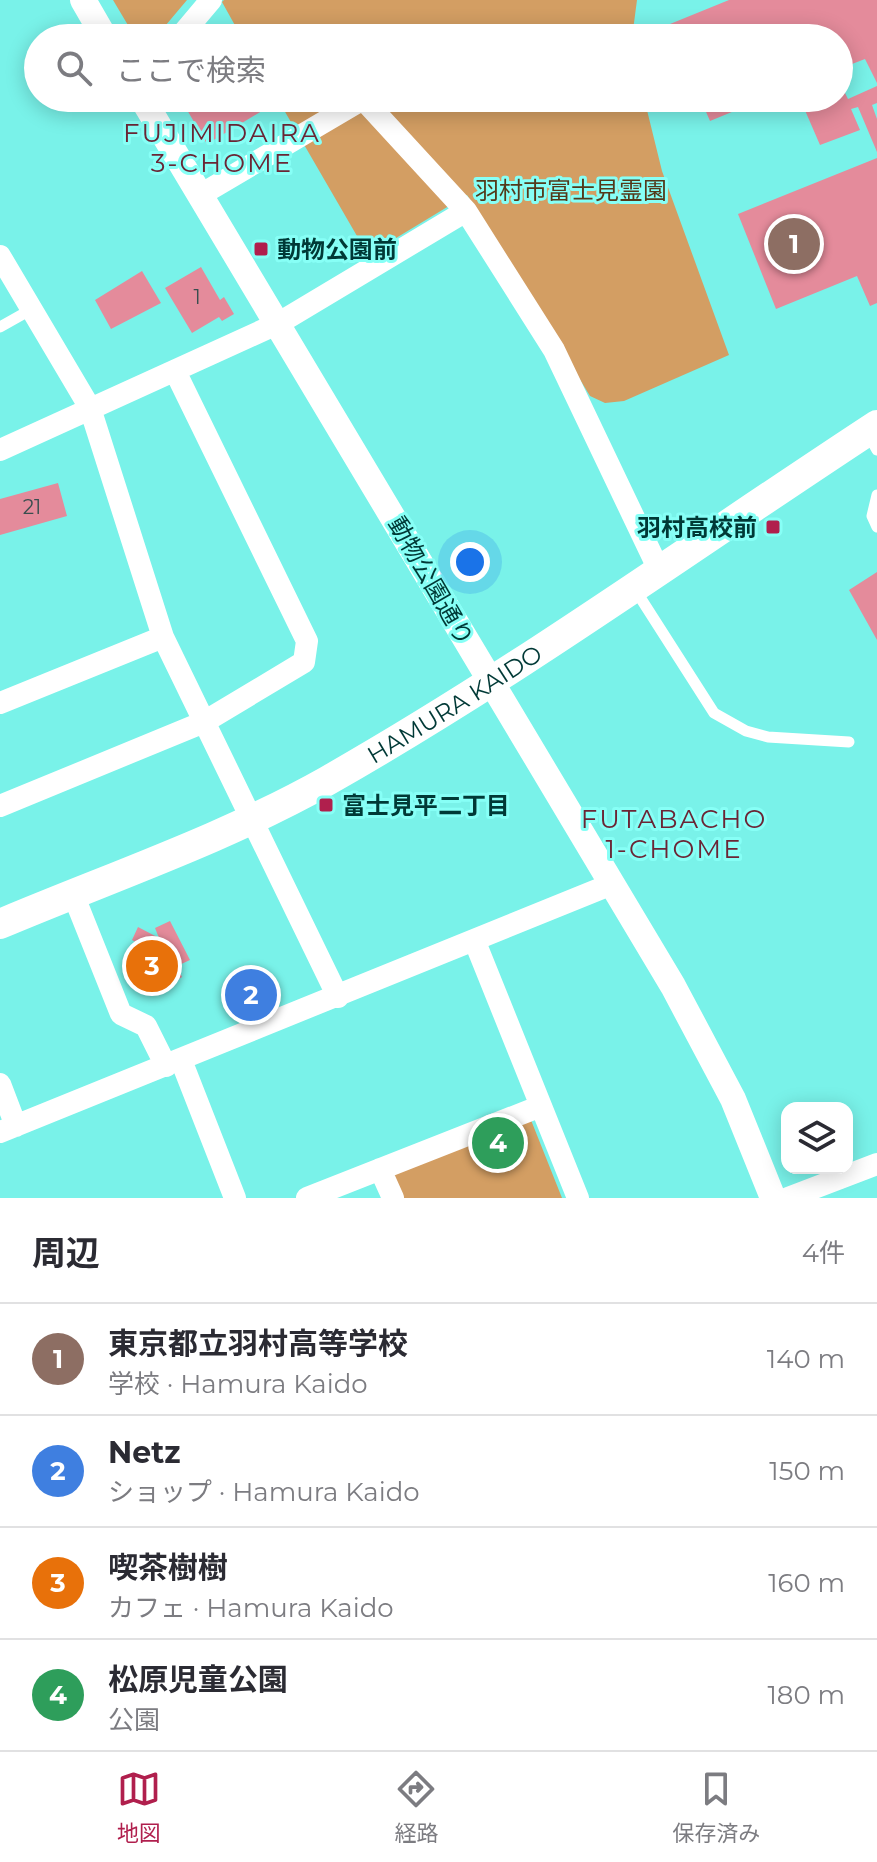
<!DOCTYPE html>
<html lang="ja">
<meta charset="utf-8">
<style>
:root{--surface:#fff;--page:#f7f7f7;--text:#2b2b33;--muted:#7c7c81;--line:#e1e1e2;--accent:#b01f4d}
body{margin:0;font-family:Montserrat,"Noto Sans JP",sans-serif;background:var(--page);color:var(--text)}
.controls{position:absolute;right:24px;bottom:24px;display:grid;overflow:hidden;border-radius:16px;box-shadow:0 4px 20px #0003}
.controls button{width:72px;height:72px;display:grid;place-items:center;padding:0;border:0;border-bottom:2px solid var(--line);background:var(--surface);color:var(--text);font:40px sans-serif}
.you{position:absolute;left:470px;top:562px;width:28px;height:28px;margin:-20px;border:6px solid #fff;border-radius:50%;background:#1a73e8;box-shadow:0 0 0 12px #1a73e833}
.badge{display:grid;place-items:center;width:52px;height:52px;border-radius:50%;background:var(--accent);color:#fff;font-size:26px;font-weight:700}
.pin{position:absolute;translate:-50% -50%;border:4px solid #fff;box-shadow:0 2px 8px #0006}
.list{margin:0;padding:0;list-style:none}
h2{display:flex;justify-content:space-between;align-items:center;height:104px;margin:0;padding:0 32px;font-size:34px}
h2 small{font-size:26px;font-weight:400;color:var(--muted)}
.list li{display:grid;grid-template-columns:52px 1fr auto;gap:24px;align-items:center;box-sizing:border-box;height:112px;padding:0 32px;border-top:2px solid var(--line)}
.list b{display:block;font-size:30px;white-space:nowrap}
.list p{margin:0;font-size:26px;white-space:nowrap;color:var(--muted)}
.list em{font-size:26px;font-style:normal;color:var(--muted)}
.icon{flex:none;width:44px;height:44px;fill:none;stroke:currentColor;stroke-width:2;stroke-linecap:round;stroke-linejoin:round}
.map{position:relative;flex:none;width:877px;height:1198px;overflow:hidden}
.search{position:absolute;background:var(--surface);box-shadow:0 4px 20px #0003;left:24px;right:24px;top:24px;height:88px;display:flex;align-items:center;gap:20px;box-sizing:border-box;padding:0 28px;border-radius:44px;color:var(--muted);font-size:30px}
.sheet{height:552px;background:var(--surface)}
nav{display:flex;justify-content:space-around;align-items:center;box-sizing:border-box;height:112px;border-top:2px solid var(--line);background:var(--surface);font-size:22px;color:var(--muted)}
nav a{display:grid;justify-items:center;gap:4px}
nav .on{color:var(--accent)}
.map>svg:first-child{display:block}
.green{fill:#d39e63}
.building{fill:#e48b9b}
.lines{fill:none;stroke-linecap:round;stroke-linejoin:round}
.service{stroke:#fff;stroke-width:11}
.minor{stroke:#fff;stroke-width:22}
.tertiary{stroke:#fff;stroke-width:26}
.secondary{stroke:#fff;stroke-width:30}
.poi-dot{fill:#b01f4d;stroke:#87fff6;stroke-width:3}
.labels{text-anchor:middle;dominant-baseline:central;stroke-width:6;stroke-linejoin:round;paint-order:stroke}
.number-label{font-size:20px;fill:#394e4f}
.park-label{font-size:24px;fill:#53391a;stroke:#87fff6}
.poi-label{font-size:24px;font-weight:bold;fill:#003936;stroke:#87fff6;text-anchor:start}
.street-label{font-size:24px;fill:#003936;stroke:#87fff6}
.neighbourhood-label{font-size:26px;letter-spacing:2px;fill:#6b2535;stroke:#87fff6}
</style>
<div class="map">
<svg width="877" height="1198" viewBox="0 0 877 1198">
<rect width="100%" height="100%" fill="#79f2e9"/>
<path class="green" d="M 113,0 L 187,0 L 155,38 L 135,37 Z
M 224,0 L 637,0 L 632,38 L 242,38 L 222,2 Z
M 277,98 L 644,98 L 662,171 L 729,355 L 624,401 L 605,403 L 590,396 L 467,195 L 368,255 Z
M 529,1115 L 562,1198 L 396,1198 L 385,1171 Z"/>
<path class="building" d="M 729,0 L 877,0 L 877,83 L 865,59 L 839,69 L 839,38 L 675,38 L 670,24 Z
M 877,86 L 877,103 L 872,105 L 877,119 L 877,152 L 858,107 L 851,109 L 860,130 L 820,145 L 804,108 L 828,98 L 839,98 L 844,91 L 848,99 Z
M 180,98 L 267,98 L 272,105 L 207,144 Z
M 700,98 L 766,98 L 710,121 Z
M 877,158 L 877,303 L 870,306 L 857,276 L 776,309 L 738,214 Z
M 201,267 L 220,300 L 224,297 L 234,314 L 222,321 L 219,317 L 192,333 L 165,288 Z
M 142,271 L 161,303 L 111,329 L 95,300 Z
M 58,483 L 67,516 L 0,535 L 0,499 Z
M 877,572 L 877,640 L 849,590 Z
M 170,921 L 190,960 L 177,966 L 182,977 L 170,985 L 154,952 L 132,940 L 138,927 L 159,938 L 155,928 Z
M 269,982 L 275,995 L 254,1005 L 257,1015 L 245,1020 L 234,997 Z"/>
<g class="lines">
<path class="service" d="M 0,327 L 32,309
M 867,432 L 877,450
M 877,495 L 872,516 L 877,527
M 636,591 L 714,713 L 746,731 L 768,737 L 849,742"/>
<path class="minor" d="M 179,38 L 211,0
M 202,194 L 363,99 L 466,211 L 554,350 L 659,570
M 0,256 L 90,408 L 163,637 L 338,997
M 0,450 L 279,323 L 466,211
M 0,703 L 163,637
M 0,806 L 204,722 L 304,662 L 307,641 L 175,371
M 73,894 L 121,1014 L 146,1026 L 166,1066
M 475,942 L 578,1198
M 181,1060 L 235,1198
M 0,1084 L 16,1126
M 0,1132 L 612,884
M 380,1169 L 393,1198
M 307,1198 L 541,1106
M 788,1198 L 877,1164"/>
<path class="tertiary" d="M 83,0 L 105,38
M 142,98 L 673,986 L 733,1099 L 773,1198"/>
<path class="secondary" id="s1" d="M 0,924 C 109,878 224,839 327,781 C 517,673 695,544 877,425"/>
</g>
<g class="poi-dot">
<rect x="253" y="241" width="16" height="16" rx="4"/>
<rect x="765" y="519" width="16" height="16" rx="4"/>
<rect x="318" y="797" width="16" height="16" rx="4"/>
</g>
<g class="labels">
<g class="number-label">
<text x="197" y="297">1</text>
<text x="32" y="507">21</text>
</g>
<g class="park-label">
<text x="571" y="190">羽村市富士見霊園</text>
</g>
<g class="poi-label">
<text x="277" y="249">動物公園前</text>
<text x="757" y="527" text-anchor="end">羽村高校前</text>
<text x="342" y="805">富士見平二丁目</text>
</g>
<g class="street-label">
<text transform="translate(431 581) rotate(60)">動物公園通り</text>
<text stroke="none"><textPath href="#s1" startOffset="506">HAMURA KAIDO</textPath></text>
</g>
<g class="neighbourhood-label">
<text x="222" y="133">FUJIMIDAIRA<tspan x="222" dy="30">3-CHOME</tspan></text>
<text x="674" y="819">FUTABACHO<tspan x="674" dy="30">1-CHOME</tspan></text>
</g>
</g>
</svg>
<div class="controls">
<button><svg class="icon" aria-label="layers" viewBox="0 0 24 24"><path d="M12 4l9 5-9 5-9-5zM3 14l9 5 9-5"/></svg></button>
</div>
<div class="you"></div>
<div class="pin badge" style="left:794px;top:244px;background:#8d6e63">1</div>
<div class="pin badge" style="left:251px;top:995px;background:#3f7fe0">2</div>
<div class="pin badge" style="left:152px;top:966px;background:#e8710a">3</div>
<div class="pin badge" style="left:498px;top:1143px;background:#2e9e5b">4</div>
<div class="search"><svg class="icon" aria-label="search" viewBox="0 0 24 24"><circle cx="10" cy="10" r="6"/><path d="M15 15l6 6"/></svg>ここで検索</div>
</div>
<section class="sheet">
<h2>周辺<small>4件</small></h2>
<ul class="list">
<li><span class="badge" style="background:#8d6e63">1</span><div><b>東京都立羽村高等学校</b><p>学校 · Hamura Kaido</p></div><em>140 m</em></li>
<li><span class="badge" style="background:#3f7fe0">2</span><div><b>Netz</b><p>ショップ · Hamura Kaido</p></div><em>150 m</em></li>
<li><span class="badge" style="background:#e8710a">3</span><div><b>喫茶樹樹</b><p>カフェ · Hamura Kaido</p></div><em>160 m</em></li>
<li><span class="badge" style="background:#2e9e5b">4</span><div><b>松原児童公園</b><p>公園</p></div><em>180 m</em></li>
</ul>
</section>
<nav>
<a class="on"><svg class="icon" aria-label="map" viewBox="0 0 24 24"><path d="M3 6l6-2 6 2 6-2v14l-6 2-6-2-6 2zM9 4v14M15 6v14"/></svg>地図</a>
<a><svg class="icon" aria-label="directions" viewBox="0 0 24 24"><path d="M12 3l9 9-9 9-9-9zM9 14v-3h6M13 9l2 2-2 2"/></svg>経路</a>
<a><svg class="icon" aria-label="saved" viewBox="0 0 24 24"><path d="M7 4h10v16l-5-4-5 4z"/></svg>保存済み</a>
</nav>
